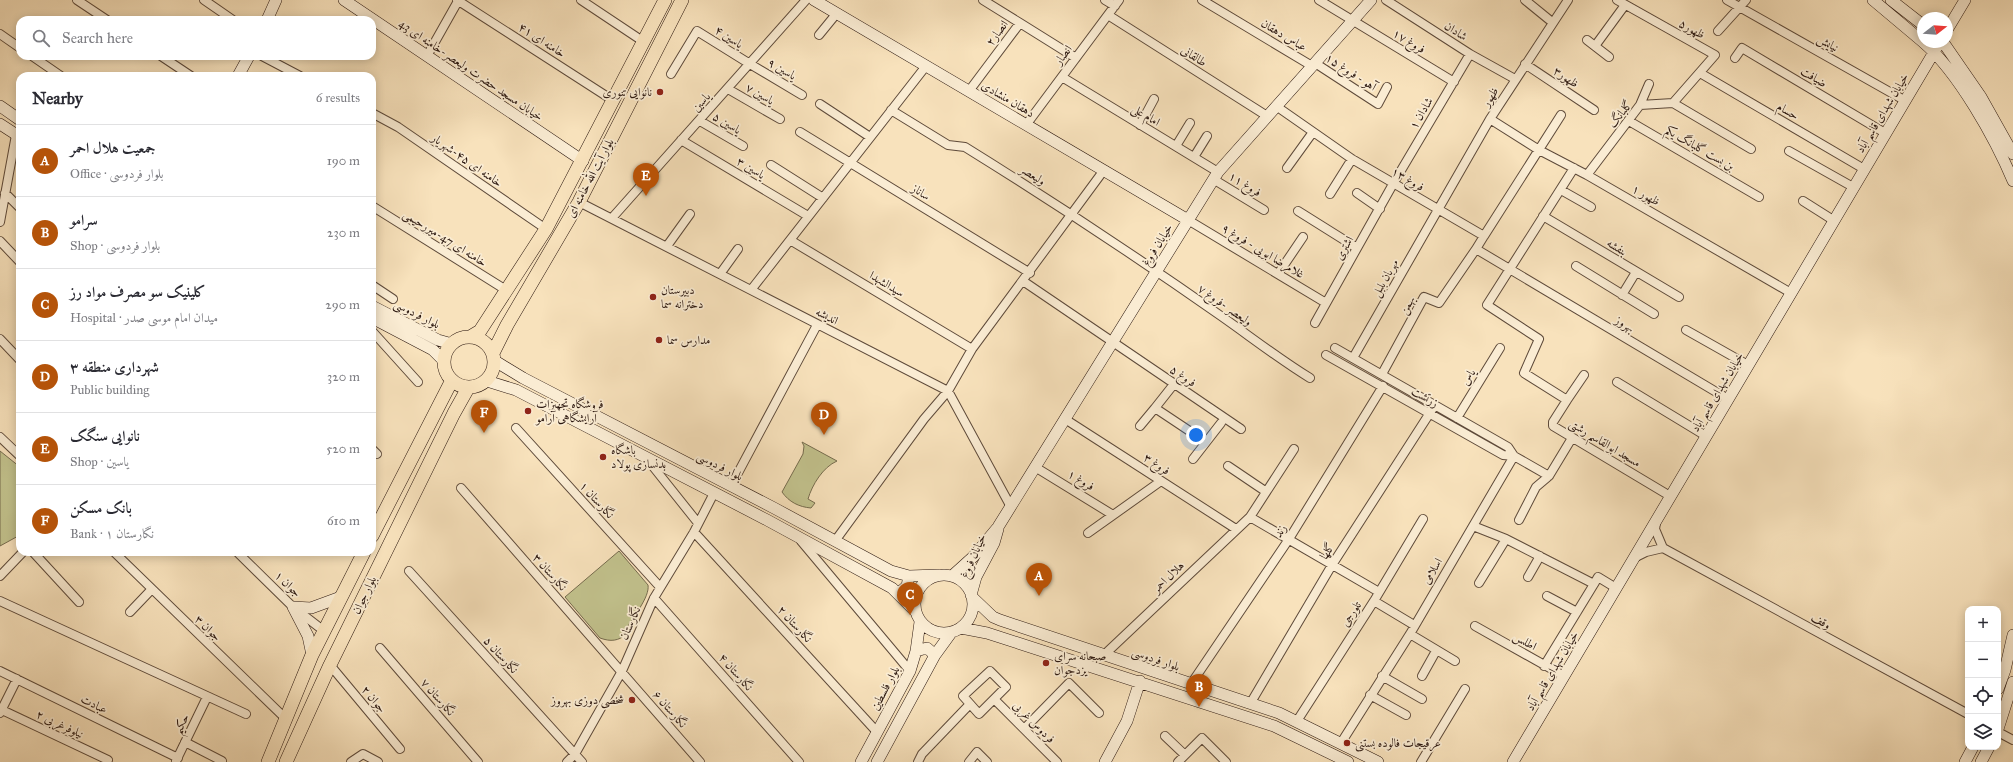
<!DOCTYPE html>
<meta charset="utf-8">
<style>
:root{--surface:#fff;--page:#f2f2f3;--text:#2b2b33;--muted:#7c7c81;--line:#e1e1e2;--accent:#b45309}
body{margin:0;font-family:"IM FELL Great Primer",Amiri,serif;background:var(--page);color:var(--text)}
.controls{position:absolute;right:12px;bottom:12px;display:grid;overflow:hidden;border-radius:8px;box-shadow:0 2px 10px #0003}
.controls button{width:36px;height:36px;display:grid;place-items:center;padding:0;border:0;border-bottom:1px solid var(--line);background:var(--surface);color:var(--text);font:20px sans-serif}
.compass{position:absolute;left:1917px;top:12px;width:36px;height:36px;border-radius:50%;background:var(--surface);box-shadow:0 2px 10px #0003;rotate:73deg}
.you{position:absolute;left:1196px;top:435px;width:14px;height:14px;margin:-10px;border:3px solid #fff;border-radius:50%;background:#1a73e8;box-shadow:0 0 0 6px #1a73e833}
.badge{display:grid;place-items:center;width:26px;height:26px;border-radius:50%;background:var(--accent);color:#fff;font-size:13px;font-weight:700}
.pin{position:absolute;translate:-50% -33px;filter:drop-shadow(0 1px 2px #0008)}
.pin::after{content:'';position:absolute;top:21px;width:14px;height:12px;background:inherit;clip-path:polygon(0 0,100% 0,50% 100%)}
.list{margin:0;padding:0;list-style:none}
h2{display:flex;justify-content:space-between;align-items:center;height:52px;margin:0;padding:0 16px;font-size:17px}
h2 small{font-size:13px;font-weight:400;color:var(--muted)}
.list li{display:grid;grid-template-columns:26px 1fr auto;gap:12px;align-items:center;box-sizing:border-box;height:72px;padding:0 16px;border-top:1px solid var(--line)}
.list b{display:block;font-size:15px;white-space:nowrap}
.list p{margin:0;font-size:13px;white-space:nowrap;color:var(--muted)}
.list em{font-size:13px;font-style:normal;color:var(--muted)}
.icon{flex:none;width:22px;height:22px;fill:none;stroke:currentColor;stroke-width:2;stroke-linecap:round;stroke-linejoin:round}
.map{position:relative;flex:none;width:2013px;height:762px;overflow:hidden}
.search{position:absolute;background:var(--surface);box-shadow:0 2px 10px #0003;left:16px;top:16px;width:360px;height:44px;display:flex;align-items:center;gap:10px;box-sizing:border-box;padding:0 14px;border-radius:12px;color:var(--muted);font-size:15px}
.panel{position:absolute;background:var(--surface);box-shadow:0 2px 10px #0003;left:16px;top:72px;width:360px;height:484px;border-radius:12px}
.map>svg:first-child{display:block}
.green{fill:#c2c28d;stroke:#766c4e}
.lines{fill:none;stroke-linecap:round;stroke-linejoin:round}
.street-casing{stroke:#5e4a3a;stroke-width:10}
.secondary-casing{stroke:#2b170f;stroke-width:12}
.primary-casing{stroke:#2b170f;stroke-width:14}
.street{stroke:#faecd3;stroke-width:8}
.secondary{stroke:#faecd3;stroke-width:11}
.primary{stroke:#f8e2bc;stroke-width:13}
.poi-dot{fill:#8f2418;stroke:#faecd3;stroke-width:1.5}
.labels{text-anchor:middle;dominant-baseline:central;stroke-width:3.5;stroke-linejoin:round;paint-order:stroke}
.street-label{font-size:12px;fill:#2b170f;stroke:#faecd3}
.poi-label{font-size:12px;fill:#2b170f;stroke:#faecd3;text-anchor:start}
</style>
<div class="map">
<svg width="2013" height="762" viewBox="0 0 2013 762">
<rect width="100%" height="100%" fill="#f8e2bc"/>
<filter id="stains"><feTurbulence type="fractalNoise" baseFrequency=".005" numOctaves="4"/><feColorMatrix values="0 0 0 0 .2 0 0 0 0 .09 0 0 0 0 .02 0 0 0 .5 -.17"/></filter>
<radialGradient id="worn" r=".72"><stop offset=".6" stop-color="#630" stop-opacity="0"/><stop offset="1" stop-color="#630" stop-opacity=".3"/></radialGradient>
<path class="green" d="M 802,442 L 837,461 C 823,467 812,485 808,499 L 815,503 L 811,508 C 799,507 789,502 782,492 L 803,454 L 804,446 Z
M 0,451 L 20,467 L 20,535 L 0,546 Z
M 619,551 L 648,585 C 650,597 633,617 626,629 L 627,634 C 618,641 611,642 600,638 L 565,597 Z"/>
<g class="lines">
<defs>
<path id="street" d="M 77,0 L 107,20
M 204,0 L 233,20
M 457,0 L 614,101
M 581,0 L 644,42
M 983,0 L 1020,23
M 1105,0 L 1115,6
M 1202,0 L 1312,66
M 1319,0 L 1454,82
M 1386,0 L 1470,54 L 1515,79
M 1525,0 L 1552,22
M 1727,0 L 1904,100
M 1108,15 L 1267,116
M 1718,31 L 1746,0
M 0,34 L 20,48
M 819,35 L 837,13
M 1587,40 L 1609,57
M 1595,46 L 1625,5
M 32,56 L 61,76
M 161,56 L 191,76
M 262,56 L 300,76
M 427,56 L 458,1
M 1735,58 L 1742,48 L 1885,133
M 1315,63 L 1378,104 L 1387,87
M 1525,64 L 1594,110
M 1700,73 L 1864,169
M 671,74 L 697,31 L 750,64 L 802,95
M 1062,77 L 1218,172
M 728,89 L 780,119
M 969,91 L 1020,23 L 1076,58
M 1673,103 L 1751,149
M 820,104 L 870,137
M 1640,105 L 1649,84
M 1276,106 L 1352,159 L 1484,236 L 1476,249 L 1728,399
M 891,110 L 948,145 L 965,147 C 1052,201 1137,257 1221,316 C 1251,337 1279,359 1310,378
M 372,113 L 398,127 L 546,229
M 1490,119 L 1539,150 L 1587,175 L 1791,293
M 700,121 L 743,146
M 1629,121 L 1759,197
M 1026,125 L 1119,0
M 1140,125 L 1154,99
M 800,132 L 1030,273
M 681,140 L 808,216
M 1176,146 L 1190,123
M 1789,151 L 1853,187
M 1194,157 L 1207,136
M 771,165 L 823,198
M 1287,168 L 1313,132
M 1574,168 L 1487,305 L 1539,339 L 1524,373 L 1567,400 L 1553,422 L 1553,426 L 1670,496
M 1587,175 L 1640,105 L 1673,103 L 1715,55 L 1617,0
M 1213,179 L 1264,210
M 1561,190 L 1591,207
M 5,193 L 20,208
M 1357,193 L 1380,209
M 1330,194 L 1352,159
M 1803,201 L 1833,220
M 579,202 L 948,391 L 1011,507
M 372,206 L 506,290
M 1298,211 L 1357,248
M 1543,216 L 1679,297
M 612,218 L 806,0
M 1188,220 L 1326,303
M 0,222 L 16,135
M 1484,236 L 1561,115
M 790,240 L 972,349
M 0,241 L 20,262
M 667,246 L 690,214
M 1576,266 L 1654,314
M 720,274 L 738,249
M 1278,274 L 1303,237
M 1023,281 L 1241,429
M 372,285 L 393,299
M 751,290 L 926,66
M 1622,295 L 1636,272
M 1315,323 L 1393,184 L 1470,54
M 1686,330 L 1748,365
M 372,331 L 418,382
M 0,339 L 20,360
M 1335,348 L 1508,447 L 1514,456 L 1549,476 L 1572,438
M 1326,355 L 1503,455 L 1514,456
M 1353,358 L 1490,119 L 1568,0
M 1382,374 L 1424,297 L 1439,303 L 1476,249
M 1617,382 L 1706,436
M 1174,384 L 1155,408 L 1206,442
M 1567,400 L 1584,375
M 1457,418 L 1500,348
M 1065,419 L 1236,529
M 1140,426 L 1155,408
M 516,428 L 660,587
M 0,437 L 20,456
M 372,449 L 377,454
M 647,459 L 698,523
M 1193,459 L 1221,423
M 1228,466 L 1265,491
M 1035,467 L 1113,515
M 731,486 L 817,325
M 461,488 L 700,762
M 1250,517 L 1379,592
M 1519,520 L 1536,487 L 1549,476
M 1656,523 L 1655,529 L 1663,548
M 1473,526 L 1514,456
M 694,532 L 877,732
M 1088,533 L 1161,481
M 801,541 L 910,671
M 835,541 L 924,419 L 948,391 L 972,349 L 1104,170
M 1663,548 L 1968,714
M 33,552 L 79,602
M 114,552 L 286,719
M 237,552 L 293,607 L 324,631
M 1634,558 L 1646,552 L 1663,548
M 409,571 L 582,762
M 0,576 L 23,552
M 1528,577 L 1540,556
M 1479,583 L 1506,539
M 1594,584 L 1598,577 L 1616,588
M 1547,596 L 1577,612
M 654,598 L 799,762
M 0,601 L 246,714
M 1374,601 L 1414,625
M 130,612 L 151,590
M 1475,626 L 1564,676
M 1410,634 L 1455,661
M 380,648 L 478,762
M 1104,655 L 1250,517 L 1294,449
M 330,665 L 400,749
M 0,671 L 178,758
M 990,671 L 1006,687 L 979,714 L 963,696 Z
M 1382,676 L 1422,699
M 1422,676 L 1436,651
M 1191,684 L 1289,539 L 1383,386
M 1370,695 L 1406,715
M 994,699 L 1057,762
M 1250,704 L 1332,565 L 1435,405
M 0,709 L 108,760
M 0,713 L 17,679
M 1297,721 L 1374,601 L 1423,519
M 1024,729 L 1069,683 L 1099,713
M 1998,732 L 2013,740
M 1165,736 L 1185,755
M 185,742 L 222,761
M 1341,743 L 1410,634 L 1473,526 L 1506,539 L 1594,584 L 1544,666
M 176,761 L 207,697
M 351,762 L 363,754 L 378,762
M 567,762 L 575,754 L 622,671 L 654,598 L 694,532 L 714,493
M 918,762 L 922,754 L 970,704
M 969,762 L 977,752 L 987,762
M 1178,762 L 1202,738 L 1226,762
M 1421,762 L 1465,689"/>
<path id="secondary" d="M 344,0 L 583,161
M 814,0 L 1188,220
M 1873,0 L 1923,42
M 1891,0 L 1923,25
M 267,20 L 276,0
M 1947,30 L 1965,0
M 1923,42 C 1958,72 1995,138 2013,181
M 1943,42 L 1981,97 L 2013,154
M 238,76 L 249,56
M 0,106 L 20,120
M 0,124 L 20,137
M 372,306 L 438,340 L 452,344
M 372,318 L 433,350 L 444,361
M 495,361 L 523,378 L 774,508 L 891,571 L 909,576 L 938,575
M 487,381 L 516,390 L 767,520 L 892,588 L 915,611
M915 604a29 29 0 1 1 58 0a29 29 0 1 1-58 0Z
M 952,576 L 973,557 L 998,527 L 1218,172 L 1371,0
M 899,593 L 907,586 L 909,576
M 971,595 L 976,577 L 994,543 L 998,529
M 972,597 L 993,617 L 1000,620 L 1279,713 L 1378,762
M 293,607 L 308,636 L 312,655
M 293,607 L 311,608 L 341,597
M 961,628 L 987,633 L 1274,726 L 1348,762
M 916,651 L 927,648 L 935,655
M 1998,689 L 2005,670 L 2013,635
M 1998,729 L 2013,682
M 861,762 L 910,671 L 916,651 L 920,622
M 877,762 L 935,655 L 951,633
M 1105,762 L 1127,721 L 1140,681
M 1513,762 L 1940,42
M 1965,762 L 1973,747
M 1981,762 L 1989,747"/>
<path id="primary" d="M444 362a25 25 0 1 1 50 0a25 25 0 1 1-50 0Z
M 470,337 L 480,331 L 546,229 L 665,0
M 493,353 L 507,325 L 579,202 L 682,0
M 372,536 L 452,380
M 268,762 L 312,655 L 364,552
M 286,762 L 330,665 L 454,413 L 468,388"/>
</defs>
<use href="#street" class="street-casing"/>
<use href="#secondary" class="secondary-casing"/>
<use href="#primary" class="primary-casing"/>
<use href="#street" class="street"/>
<use href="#secondary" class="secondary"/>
<use href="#primary" class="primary"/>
</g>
<g class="poi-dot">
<circle cx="660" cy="92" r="4"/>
<circle cx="653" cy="297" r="4"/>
<circle cx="659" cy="340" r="4"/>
<circle cx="528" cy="411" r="4"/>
<circle cx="603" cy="457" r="4"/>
<circle cx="1046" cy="663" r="4"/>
<circle cx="632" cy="700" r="4"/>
<circle cx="1347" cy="743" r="4"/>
</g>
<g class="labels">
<g class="street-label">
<text transform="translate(1692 29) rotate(29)">ظهور۵</text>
<text transform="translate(1456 31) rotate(33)">شادان</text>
<text transform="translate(997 33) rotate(-53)">انصار۲</text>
<text transform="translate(1284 35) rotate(31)">عباس دهقان</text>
<text transform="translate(729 37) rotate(33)">یاسین ۴</text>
<text transform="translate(542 40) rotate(33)">خامنه ای ۴۱</text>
<text transform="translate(1409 41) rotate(31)">فروغ ۱۷</text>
<text transform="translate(1828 43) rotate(29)">نيايش</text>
<text transform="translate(1063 55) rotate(-53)">انصار</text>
<text transform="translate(1194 56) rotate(32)">طالقانی</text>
<text transform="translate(782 69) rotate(30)">یاسین ۹</text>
<text transform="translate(471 70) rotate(34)">خیابان مسجد حضرت ولیعصر-خامنه ای 43</text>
<text transform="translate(1351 72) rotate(33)">آهو - فروغ ۱۵</text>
<text transform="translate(1566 77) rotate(34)">ظهور۳</text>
<text transform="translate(1814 77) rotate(31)">ضیافت</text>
<text transform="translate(760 94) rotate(30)">یاسین ۷</text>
<text transform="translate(1490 97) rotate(-58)">ظهور</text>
<text transform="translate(1008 99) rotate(31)">دهقان منشادی</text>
<text transform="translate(701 102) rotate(-48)">یاسین</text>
<text transform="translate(1788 111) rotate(30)">حسام</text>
<text transform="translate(1421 113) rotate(-59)">شادان ۱</text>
<text transform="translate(1882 113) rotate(-59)">خیابان شهدای قاسم آباد</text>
<text transform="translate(1620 114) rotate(-51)">گلبانگ</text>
<text transform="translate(1146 115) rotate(31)">امام علی</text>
<text transform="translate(727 123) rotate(31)">یاسین ۵</text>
<text transform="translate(1700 148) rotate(30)">بن بست گلبانگ یکم</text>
<text transform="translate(467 160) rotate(35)">خامنه ای ۴۵-شهریار</text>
<text transform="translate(751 168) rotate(31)">یاسین ۳</text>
<text transform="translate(1033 175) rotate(32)">ولیعصر</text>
<text transform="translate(590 178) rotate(-62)">بلوار آیت الله خامنه ای</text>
<text transform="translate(1408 179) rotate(30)">فروغ ۱۳</text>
<text transform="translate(1245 184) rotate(32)">فروغ ۱۱</text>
<text transform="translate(921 192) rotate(32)">ساناز</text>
<text transform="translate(1646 195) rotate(30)">ظهور ۱</text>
<text transform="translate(445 238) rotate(32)">خامنه ای 47-میررحیمی</text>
<text transform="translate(1157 245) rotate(-58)">خیابان فروغ</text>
<text transform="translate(1617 247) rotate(31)">بنفشه</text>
<text transform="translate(1344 248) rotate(-60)">اشتری</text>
<text transform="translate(1263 251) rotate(31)">غلامرضا ابویی - فروغ ۹</text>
<text transform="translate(1385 278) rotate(-60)">مهربان بلبل</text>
<text transform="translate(887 284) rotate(31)">سیدالشهدا</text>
<text transform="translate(1225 305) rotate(35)">ولیعصر -فروغ ۷</text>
<text transform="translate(1407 305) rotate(-60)">بهمن</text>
<text transform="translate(417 314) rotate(27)">بلوار فردوسی</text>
<text transform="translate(827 316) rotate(27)">اندیشه</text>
<text transform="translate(1625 324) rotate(31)">بهروز</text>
<text transform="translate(1183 376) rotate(34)">فروغ ۵</text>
<text transform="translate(1468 377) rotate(-58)">یاس</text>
<text transform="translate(1717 392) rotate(-59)">خیابان شهدای قاسم آباد</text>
<text transform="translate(1425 397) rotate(30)">زرتشت</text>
<text transform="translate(1605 443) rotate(31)">مسجد ابوالقاسم رشتی</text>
<text transform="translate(1157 464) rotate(33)">فروغ ۳</text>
<text transform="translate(720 466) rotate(27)">بلوار فردوسی</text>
<text transform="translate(1081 480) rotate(31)">فروغ ۱</text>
<text transform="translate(597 500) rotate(48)">نگارستان ۱</text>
<text transform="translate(1280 531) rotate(-58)">زند</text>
<text transform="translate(1327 551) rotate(-58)">گلها</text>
<text transform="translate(973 556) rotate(-66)">خیابان فروغ</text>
<text transform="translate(1432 571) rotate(-59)">اسلامی</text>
<text transform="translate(550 572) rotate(49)">نگارستان ۳</text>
<text transform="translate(1168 577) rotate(-44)">هلال احمر</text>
<text transform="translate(288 584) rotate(44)">جوان ۱</text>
<text transform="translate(364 595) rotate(-64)">بلوار جوان</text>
<text transform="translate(1351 614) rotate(-57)">تلورجی</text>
<text transform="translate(1821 621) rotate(29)">وقف</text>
<text transform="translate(630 623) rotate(-66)">نگارستان</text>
<text transform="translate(795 624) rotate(48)">نگارستان ۲</text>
<text transform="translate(208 628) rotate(44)">جوان ۳</text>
<text transform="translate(1525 641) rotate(30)">اطلس</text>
<text transform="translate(501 655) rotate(48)">نگارستان ۵</text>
<text transform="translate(1156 659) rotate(19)">بلوار فردوسی</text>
<text transform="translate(1552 671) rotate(-59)">خیابان شهدای قاسم آباد</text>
<text transform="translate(736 672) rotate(49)">نگارستان ۴</text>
<text transform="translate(885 688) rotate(-62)">بلوار فلسطین</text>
<text transform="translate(438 697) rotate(49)">نگارستان ۷</text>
<text transform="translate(374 699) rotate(50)">جوان ۲</text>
<text transform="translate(94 704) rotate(26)">عبادت</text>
<text transform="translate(670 709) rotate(49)">نگارستان ۶</text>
<text transform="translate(1034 722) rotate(45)">فردوس غربی</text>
<text transform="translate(60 724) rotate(25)">نیلوفرغربی ۲</text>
<text transform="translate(181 724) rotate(-65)">حکیم</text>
</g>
<g class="poi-label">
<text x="652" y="92" text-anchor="end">نانوایی تنوری</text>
<text x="661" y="290">دبیرستان<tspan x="661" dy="14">دخترانه سما</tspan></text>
<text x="667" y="340">مدارس سما</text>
<text x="536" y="404">فروشگاه تجهیزات<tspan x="536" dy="14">آرایشگاهی آرامو</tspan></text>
<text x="611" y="450">باشگاه<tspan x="611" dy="14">بدنسازی پولاد</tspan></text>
<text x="1054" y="656">صبحانه سرای<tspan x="1054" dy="14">یزدجوان</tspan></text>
<text x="624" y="700" text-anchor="end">شخصی دوزی بهروز</text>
<text x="1355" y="743">عرقیجات فالوده بستنی</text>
</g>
</g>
<rect width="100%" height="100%" filter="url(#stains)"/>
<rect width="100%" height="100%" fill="url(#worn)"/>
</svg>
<div class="controls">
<button>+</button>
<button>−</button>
<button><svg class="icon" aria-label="locate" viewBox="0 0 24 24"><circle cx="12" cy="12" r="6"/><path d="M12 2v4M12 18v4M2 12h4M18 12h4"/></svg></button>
<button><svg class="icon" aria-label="layers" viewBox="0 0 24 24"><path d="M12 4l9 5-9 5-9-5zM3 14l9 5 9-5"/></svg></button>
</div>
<svg class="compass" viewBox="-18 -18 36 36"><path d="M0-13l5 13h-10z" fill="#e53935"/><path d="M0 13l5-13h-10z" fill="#7c7c81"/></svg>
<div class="you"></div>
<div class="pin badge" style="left:1039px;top:596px">A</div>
<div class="pin badge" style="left:1199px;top:707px">B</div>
<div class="pin badge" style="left:910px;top:615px">C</div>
<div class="pin badge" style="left:824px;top:435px">D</div>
<div class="pin badge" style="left:646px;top:196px">E</div>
<div class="pin badge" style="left:484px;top:433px">F</div>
<div class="search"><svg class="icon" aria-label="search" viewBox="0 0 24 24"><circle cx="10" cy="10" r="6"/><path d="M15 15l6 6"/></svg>Search here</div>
<section class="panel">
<h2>Nearby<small>6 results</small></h2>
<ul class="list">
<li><span class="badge">A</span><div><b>جمعیت هلال احمر</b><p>Office · بلوار فردوسی</p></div><em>190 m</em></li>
<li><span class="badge">B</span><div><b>سرامو</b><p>Shop · بلوار فردوسی</p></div><em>230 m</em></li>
<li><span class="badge">C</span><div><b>کلینیک سو مصرف مواد رز</b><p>Hospital · میدان امام موسی صدر</p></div><em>290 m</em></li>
<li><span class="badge">D</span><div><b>شهرداری منطقه ۳</b><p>Public building</p></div><em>320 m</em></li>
<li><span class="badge">E</span><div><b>نانوایی سنگک</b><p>Shop · یاسین</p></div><em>520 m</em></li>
<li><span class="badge">F</span><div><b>بانک مسکن</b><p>Bank · نگارستان ۱</p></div><em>610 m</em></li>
</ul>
</section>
</div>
